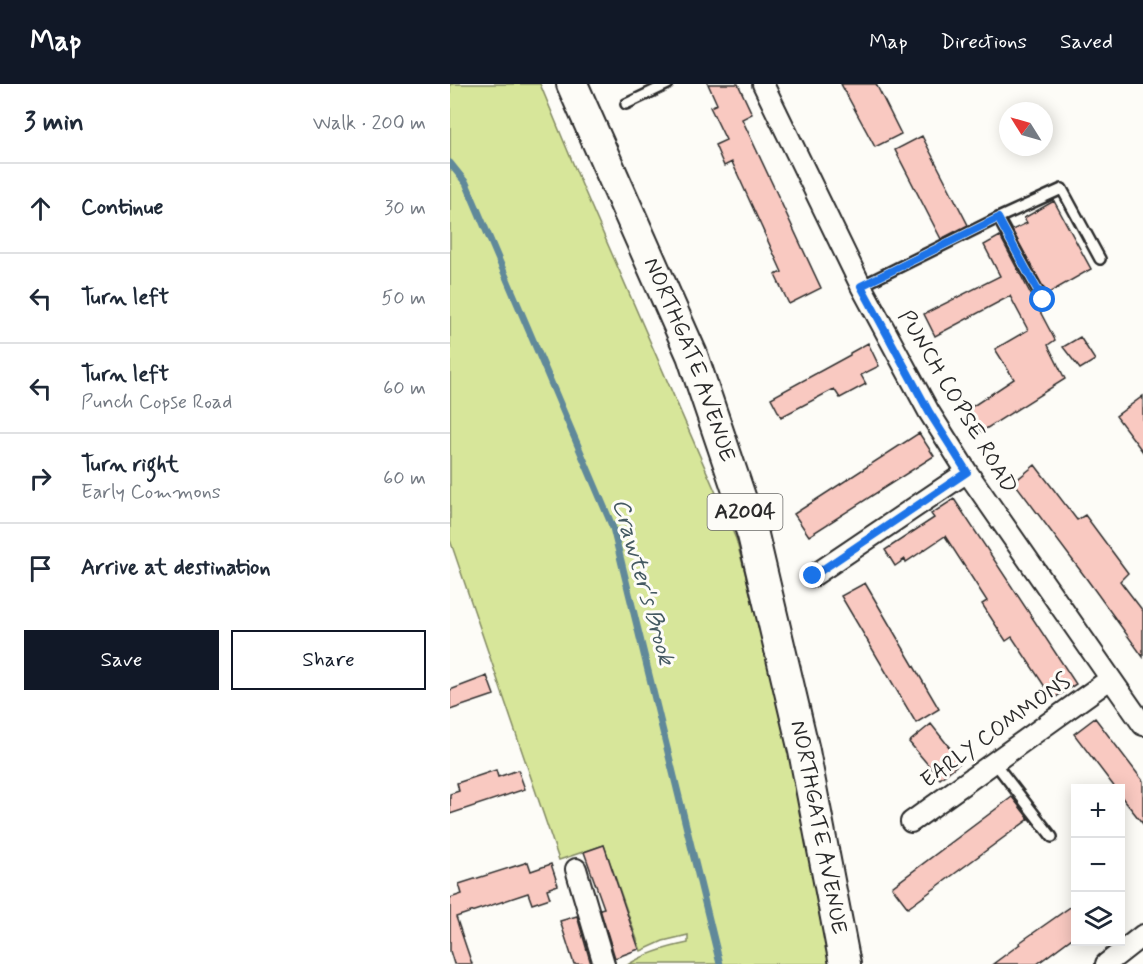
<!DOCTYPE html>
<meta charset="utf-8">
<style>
:root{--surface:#fff;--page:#f6f6f7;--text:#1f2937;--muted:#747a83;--line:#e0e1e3;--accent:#111827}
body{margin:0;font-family:Mynerve,sans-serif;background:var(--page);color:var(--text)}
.controls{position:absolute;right:18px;bottom:18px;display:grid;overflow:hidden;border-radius:0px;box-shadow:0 3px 15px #0003}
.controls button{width:54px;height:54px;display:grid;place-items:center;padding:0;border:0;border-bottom:2px solid var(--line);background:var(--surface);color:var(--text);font:30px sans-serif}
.compass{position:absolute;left:549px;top:18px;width:54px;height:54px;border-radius:50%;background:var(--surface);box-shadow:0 3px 15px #0003;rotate:307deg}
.stop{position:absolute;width:18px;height:18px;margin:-14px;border:4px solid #1a73e8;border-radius:50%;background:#fff}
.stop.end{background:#1a73e8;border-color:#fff;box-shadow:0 2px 6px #0008}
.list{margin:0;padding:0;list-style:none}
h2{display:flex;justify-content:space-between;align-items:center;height:78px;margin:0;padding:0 24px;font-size:26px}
h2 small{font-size:20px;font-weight:400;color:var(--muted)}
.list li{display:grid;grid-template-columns:39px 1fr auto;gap:18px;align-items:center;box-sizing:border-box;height:90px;padding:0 24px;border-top:2px solid var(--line)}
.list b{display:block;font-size:22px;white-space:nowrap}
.list p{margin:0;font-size:20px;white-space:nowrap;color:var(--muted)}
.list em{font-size:20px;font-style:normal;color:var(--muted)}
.actions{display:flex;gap:12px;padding:18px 24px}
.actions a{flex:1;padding:14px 0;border:2px solid var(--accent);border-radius:0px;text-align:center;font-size:21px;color:var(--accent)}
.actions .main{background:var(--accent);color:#fff}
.icon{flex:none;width:33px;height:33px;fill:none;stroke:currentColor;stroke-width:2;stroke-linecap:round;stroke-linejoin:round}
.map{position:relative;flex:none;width:693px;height:880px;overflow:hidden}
header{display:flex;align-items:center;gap:36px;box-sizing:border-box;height:84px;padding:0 30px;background:var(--accent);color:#fff}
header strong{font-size:28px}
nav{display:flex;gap:33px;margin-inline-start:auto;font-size:21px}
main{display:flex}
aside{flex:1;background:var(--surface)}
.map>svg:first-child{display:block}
.green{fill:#d7e69a;stroke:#818862;stroke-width:1.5}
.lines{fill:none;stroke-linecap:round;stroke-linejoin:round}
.stream{stroke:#60899a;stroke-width:7}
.building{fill:#f9c9c1;stroke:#2b2b2b;stroke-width:1.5}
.lane-casing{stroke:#2b2b2b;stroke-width:14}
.street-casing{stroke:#2b2b2b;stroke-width:24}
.primary-casing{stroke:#2b2b2b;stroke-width:34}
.lane{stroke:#fdfcf7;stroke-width:9}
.street{stroke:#fdfcf7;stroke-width:20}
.primary{stroke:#fdfcf7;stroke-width:30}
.route{stroke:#1a73e8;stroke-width:8}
.labels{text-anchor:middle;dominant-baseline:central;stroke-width:6;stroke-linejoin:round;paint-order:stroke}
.shield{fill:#fdfcf7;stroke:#6a6a68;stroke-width:1.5}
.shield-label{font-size:21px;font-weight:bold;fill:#2b2b2b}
.street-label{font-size:22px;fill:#2b2b2b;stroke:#fdfcf7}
.water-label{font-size:24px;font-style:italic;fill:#455a62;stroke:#fdfcf7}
</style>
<header>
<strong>Map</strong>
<nav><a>Map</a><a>Directions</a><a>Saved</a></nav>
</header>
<main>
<aside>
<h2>3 min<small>Walk · 200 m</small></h2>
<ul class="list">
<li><svg class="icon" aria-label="ahead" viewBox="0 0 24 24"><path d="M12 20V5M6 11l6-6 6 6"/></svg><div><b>Continue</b></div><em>30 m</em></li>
<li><svg class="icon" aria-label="left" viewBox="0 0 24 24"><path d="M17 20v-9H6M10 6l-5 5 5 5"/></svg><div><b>Turn left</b></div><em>50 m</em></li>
<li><svg class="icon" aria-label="left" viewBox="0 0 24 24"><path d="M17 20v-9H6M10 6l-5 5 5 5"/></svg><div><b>Turn left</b><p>Punch Copse Road</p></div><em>60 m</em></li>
<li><svg class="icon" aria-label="right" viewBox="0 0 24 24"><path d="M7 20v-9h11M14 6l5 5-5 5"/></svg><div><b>Turn right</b><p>Early Commons</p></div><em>60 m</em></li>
<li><svg class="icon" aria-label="arrive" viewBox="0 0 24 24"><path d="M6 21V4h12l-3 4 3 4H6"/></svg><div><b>Arrive at destination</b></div></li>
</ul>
<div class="actions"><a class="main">Save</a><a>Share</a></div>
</aside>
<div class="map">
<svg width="693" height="880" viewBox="0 0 693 880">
<rect width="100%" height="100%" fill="#fdfcf7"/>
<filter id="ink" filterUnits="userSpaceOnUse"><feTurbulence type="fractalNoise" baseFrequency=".0167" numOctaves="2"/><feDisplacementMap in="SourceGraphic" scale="12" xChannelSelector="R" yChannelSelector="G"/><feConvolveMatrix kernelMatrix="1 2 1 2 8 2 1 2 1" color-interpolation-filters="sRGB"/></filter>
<g filter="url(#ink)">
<path class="green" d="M 0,0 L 90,0 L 132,101 L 286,455 L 334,634 L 382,880 L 179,880 C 197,869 218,863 238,859 L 238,851 L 213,857 L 191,867 L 154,761 L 109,776 L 0,456 Z"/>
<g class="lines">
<path class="stream" d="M 0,79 L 16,99 L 163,444 L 270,880"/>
</g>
<path class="building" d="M 258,0 L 288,0 L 302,30 L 292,35 L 371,204 L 339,220 L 325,191 L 332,188 L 282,78 L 274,82 L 265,61 L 276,56 L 260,23 L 267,20 Z
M 391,0 L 426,0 L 451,50 L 425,63 Z
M 472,52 L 518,141 L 491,155 L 445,66 Z
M 604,117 L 641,185 L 597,210 L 562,146 L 577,139 L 574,134 Z
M 550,152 L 605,256 L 598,261 L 615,295 L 531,348 L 517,326 L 564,295 L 545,265 L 578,246 L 560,212 L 485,252 L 474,230 L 550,192 L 534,161 Z
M 630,253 L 645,276 L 630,285 L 613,263 Z
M 418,259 L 429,282 L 411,291 L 416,300 L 390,314 L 384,305 L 331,333 L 321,314 L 400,271 L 400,269 Z
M 693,312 L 693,368 L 666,332 Z
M 469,349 L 484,372 L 359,452 L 344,430 Z
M 585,381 L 627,436 L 635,431 L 678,489 L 670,497 L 693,527 L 693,573 L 636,494 L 564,398 Z
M 504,415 L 626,600 L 603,615 L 562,553 L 556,557 L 532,520 L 537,517 L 495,452 L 456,478 L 455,475 L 445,482 L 435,466 L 484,434 L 481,430 Z
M 415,499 L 489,625 L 466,639 L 391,512 Z
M 37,592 L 44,611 L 0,626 L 0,606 Z
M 645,634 L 693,697 L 693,740 L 670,711 L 670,705 L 666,705 L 624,650 Z
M 481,640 L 511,678 L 490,695 L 459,658 Z
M 46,686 L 48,693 L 68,686 L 75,705 L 0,730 L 0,710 L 9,707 L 7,699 Z
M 562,713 L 579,735 L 458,824 L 442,803 Z
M 154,761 L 189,865 L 165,874 L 150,825 L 154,824 L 134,768 Z
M 78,778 L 81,787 L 101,780 L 108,801 L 97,805 L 100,814 L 82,820 L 78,809 L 6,833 L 22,880 L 4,880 L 0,867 L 0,814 L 12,810 L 9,800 Z
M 626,819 L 626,851 L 587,880 L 543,880 L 570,860 L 569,859 Z
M 127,832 L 141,880 L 124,880 L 110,837 Z"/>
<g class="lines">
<defs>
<path id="lane" d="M 176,20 L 218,0
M 548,134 L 612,105 L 650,175
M 411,202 L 548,134 L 593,216
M 544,678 L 602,753"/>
<path id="street" d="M 313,0 L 411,202 L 479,328 L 517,388 L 693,641
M 363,492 L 517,388
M 461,738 L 660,595
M 126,785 L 154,880
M 656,880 L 693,851"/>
<g id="primary">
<path id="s1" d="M 122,0 L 242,271 L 303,451 L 354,667 L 395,880"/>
</g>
</defs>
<use href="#lane" class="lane-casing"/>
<use href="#street" class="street-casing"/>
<use href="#primary" class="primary-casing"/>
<use href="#lane" class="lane"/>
<use href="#street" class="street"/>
<use href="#primary" class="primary"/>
</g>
</g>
<g class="lines" filter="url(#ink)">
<path class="route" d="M 363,492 L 517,388 L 479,328 L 411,202 L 548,134 L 593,216"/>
</g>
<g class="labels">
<rect class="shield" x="257.5" y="410" width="75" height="36" rx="4.5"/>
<g class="shield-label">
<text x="295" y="428">A2004</text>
</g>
<g class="street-label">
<text stroke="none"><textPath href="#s1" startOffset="300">NORTHGATE AVENUE</textPath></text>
<text transform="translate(507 318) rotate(59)">PUNCH COPSE ROAD</text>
<text transform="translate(546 647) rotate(-36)">EARLY COMMONS</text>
<text stroke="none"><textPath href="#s1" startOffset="786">NORTHGATE AVENUE</textPath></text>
</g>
<g class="water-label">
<text transform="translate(193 498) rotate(74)">Crawter's Brook</text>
</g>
</g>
</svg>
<div class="controls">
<button>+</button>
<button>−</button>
<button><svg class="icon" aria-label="layers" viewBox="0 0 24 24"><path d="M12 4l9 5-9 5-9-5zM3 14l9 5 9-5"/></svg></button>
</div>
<svg class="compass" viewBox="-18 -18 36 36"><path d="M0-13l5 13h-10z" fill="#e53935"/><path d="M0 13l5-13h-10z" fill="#747a83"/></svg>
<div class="stop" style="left:593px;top:216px"></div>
<div class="stop end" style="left:363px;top:492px"></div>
</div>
</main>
